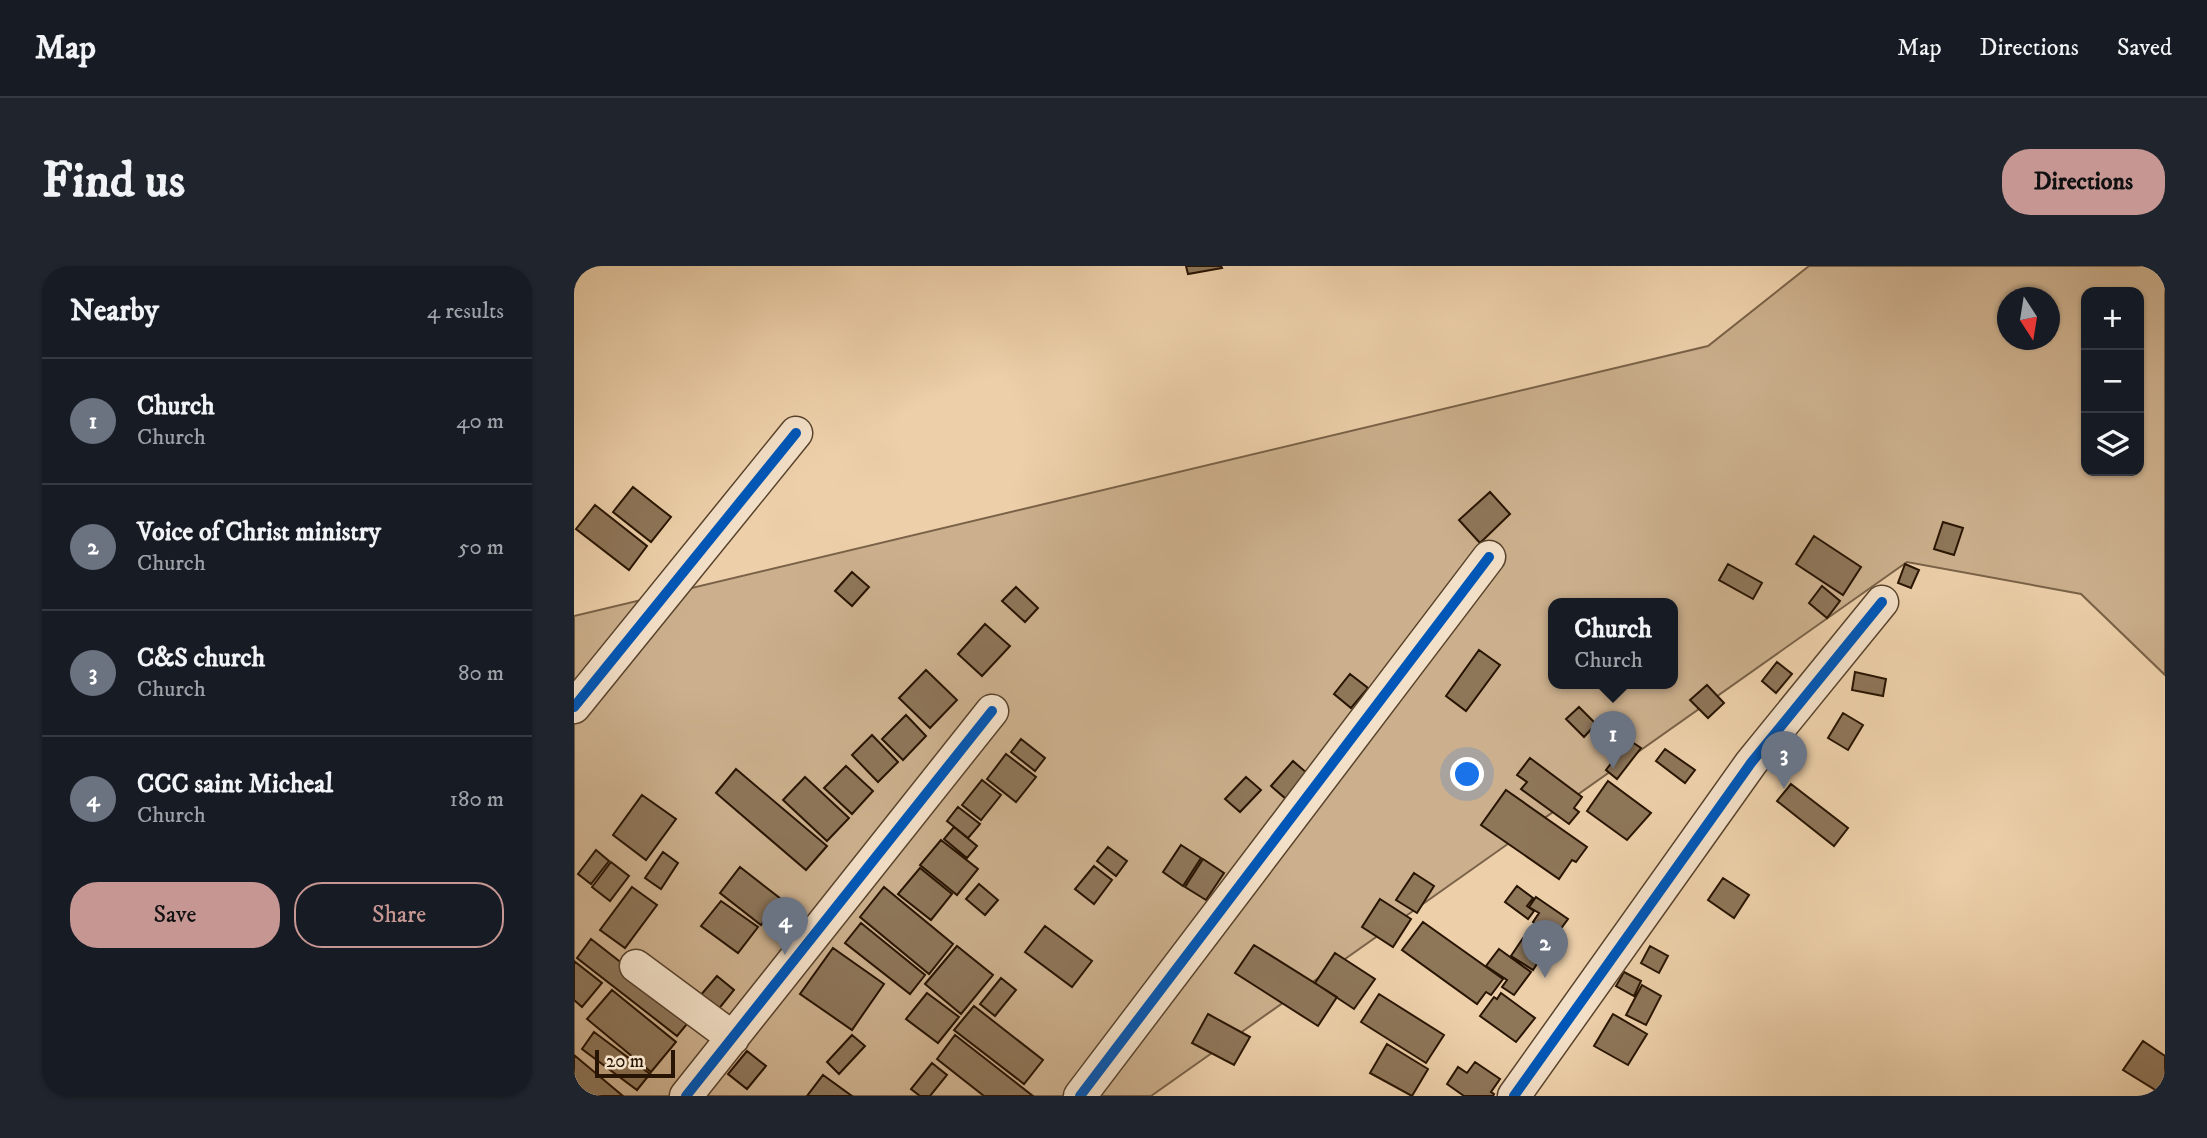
<!DOCTYPE html>
<meta charset="utf-8">
<style>
:root{--surface:#171b24;--page:#20242c;--text:#f1f3f6;--muted:#9ea1a6;--line:#363941;--accent:#c59692}
body{margin:0;font-family:"IM FELL DW Pica",serif;background:var(--page);color:var(--text)}
.controls{position:absolute;right:21px;top:21px;display:grid;overflow:hidden;border-radius:14px;box-shadow:0 2px 5px #0004}
.controls button{width:63px;height:63px;display:grid;place-items:center;padding:0;border:0;border-bottom:2px solid var(--line);background:var(--surface);color:var(--text);font:35px sans-serif}
.compass{position:absolute;left:1423px;top:21px;width:63px;height:63px;border-radius:50%;background:var(--surface);box-shadow:0 2px 5px #0004;rotate:168deg}
.scale{position:absolute;left:21px;bottom:18px;width:80px;box-sizing:border-box;padding-left:7px;border:4px solid #281402;border-top:0;font-size:19px;line-height:24px;white-space:nowrap;color:#281402;-webkit-text-stroke:5px #f3e0c8;paint-order:stroke}
.you{position:absolute;left:894px;top:509px;width:24px;height:24px;margin:-18px;border:5px solid #fff;border-radius:50%;background:#1a73e8;box-shadow:0 0 0 10px #1a73e833}
.badge{display:grid;place-items:center;width:46px;height:46px;border-radius:50%;background:var(--accent);color:#fff;font-size:23px;font-weight:700}
.pin{position:absolute;translate:-50% -58px;filter:drop-shadow(0 2px 4px #0008)}
.pin::after{content:'';position:absolute;top:37px;width:24px;height:21px;background:inherit;clip-path:polygon(0 0,100% 0,50% 100%)}
.popup{position:absolute;left:974px;top:332px;width:130px;height:91px;box-sizing:border-box;display:grid;place-content:center;border-radius:14px;background:var(--surface);filter:drop-shadow(0 2px 5px #0005);font-size:23px;white-space:nowrap;color:var(--muted)}
.popup b{font-size:26px;color:var(--text)}
.popup::after{content:'';position:absolute;left:50%;top:100%;margin-left:-14px;border:14px solid transparent;border-top-color:var(--surface)}
.list{margin:0;padding:0;list-style:none}
h2{display:flex;justify-content:space-between;align-items:center;height:91px;margin:0;padding:0 28px;font-size:30px}
h2 small{font-size:23px;font-weight:400;color:var(--muted)}
.list li{display:grid;grid-template-columns:46px 1fr auto;gap:21px;align-items:center;box-sizing:border-box;height:126px;padding:0 28px;border-top:2px solid var(--line)}
.list b{display:block;font-size:26px;white-space:nowrap}
.list p{margin:0;font-size:23px;white-space:nowrap;color:var(--muted)}
.list em{font-size:23px;font-style:normal;color:var(--muted)}
.actions{display:flex;gap:14px;padding:21px 28px}
.actions a{flex:1;padding:16px 0;border:2px solid var(--accent);border-radius:28px;text-align:center;font-size:24px;color:var(--accent)}
.actions .main{background:var(--accent);color:#111}
.icon{flex:none;width:38px;height:38px;fill:none;stroke:currentColor;stroke-width:2;stroke-linecap:round;stroke-linejoin:round}
.map{position:relative;flex:none;width:1591px;height:830px;overflow:hidden;border-radius:28px}
header{display:flex;align-items:center;gap:42px;box-sizing:border-box;height:98px;padding:0 35px;background:var(--surface);border-bottom:2px solid var(--line)}
header strong{font-size:33px}
nav{display:flex;gap:38px;margin-inline-start:auto;font-size:24px}
.intro{display:flex;align-items:center;justify-content:space-between;box-sizing:border-box;height:168px;padding:0 42px}
h1{margin:0;font-size:49px}
.button{padding:18px 32px;border-radius:28px;background:var(--accent);color:#111;font-size:24px;font-weight:700}
main{display:flex;gap:42px;padding:0 42px}
aside{flex:1;background:var(--surface);border-radius:28px;box-shadow:0 2px 5px #0004}
.map>svg:first-child{display:block}
.green{fill:#ccb08d;stroke:#7a6248;stroke-width:2;fill-rule:evenodd}
.building{fill:#8e7659;stroke:#281402;stroke-width:2}
.lines{fill:none;stroke-linecap:round;stroke-linejoin:round}
.minor-casing{stroke:#59432c;stroke-width:35}
.minor{stroke:#f3e0c8;stroke-width:32}
.cycleway-casing{stroke:#f3e0c8;stroke-width:15}
.cycleway{stroke:#0057b8;stroke-width:10}
</style>
<header>
<strong>Map</strong>
<nav><a>Map</a><a>Directions</a><a>Saved</a></nav>
</header>
<div class="intro"><h1>Find us</h1><a class="button">Directions</a></div>
<main>
<aside>
<h2>Nearby<small>4 results</small></h2>
<ul class="list">
<li><span class="badge" style="background:#6b7280">1</span><div><b>Church</b><p>Church</p></div><em>40 m</em></li>
<li><span class="badge" style="background:#6b7280">2</span><div><b>Voice of Christ ministry</b><p>Church</p></div><em>50 m</em></li>
<li><span class="badge" style="background:#6b7280">3</span><div><b>C&amp;S church</b><p>Church</p></div><em>80 m</em></li>
<li><span class="badge" style="background:#6b7280">4</span><div><b>CCC saint Micheal</b><p>Church</p></div><em>180 m</em></li>
</ul>
<div class="actions"><a class="main">Save</a><a>Share</a></div>
</aside>
<div class="map">
<svg width="1591" height="830" viewBox="0 0 1591 830">
<rect width="100%" height="100%" fill="#edd0aa"/>
<filter id="stains"><feTurbulence type="fractalNoise" baseFrequency=".00286" numOctaves="4"/><feColorMatrix values="0 0 0 0 .2 0 0 0 0 .09 0 0 0 0 .02 0 0 0 .5 -.17"/></filter>
<radialGradient id="worn" r=".72"><stop offset=".6" stop-color="#630" stop-opacity="0"/><stop offset="1" stop-color="#630" stop-opacity=".3"/></radialGradient>
<path class="green" d="M 1235,0 L 1591,0 L 1591,409 L 1507,328 L 1333,296 L 577,830 L 0,830 L 0,350 L 1134,80 ZM 1512,26 L 1565,26 L 1565,205 L 1512,205 ZM 1434,32 L 1476,32 L 1476,74 L 1434,74 ZM 979,337 L 1098,337 L 1098,417 L 979,417 Z"/>
<path class="building" d="M 612,0 L 647,0 L 648,2 L 614,8 Z
M 59,221 L 97,251 L 77,276 L 39,246 Z
M 916,226 L 936,248 L 906,277 L 885,254 Z
M 21,239 L 73,280 L 55,304 L 2,263 Z
M 1369,256 L 1389,262 L 1380,289 L 1360,283 Z
M 1240,270 L 1287,301 L 1269,329 L 1222,298 Z
M 1154,298 L 1188,317 L 1179,333 L 1145,314 Z
M 1331,298 L 1345,304 L 1337,322 L 1324,317 Z
M 278,306 L 295,321 L 278,340 L 261,325 Z
M 1248,320 L 1266,335 L 1253,352 L 1235,337 Z
M 442,321 L 464,342 L 451,356 L 428,335 Z
M 411,358 L 436,380 L 408,410 L 384,388 Z
M 905,384 L 926,399 L 892,445 L 872,430 Z
M 1203,396 L 1218,408 L 1202,427 L 1188,415 Z
M 352,404 L 383,434 L 356,462 L 325,432 Z
M 1281,406 L 1312,413 L 1309,430 L 1278,424 Z
M 776,408 L 794,422 L 777,442 L 760,428 Z
M 1133,419 L 1150,437 L 1134,452 L 1116,434 Z
M 1005,441 L 1022,458 L 1010,471 L 992,453 Z
M 1269,447 L 1289,459 L 1274,484 L 1254,472 Z
M 332,449 L 352,470 L 329,494 L 308,473 Z
M 298,469 L 324,496 L 304,516 L 278,489 Z
M 447,473 L 471,492 L 461,505 L 437,486 Z
M 1055,474 L 1067,482 L 1043,513 L 1032,504 Z
M 1091,483 L 1121,504 L 1111,517 L 1082,495 Z
M 432,488 L 462,511 L 442,536 L 413,513 Z
M 956,492 L 1008,531 L 1000,542 L 1005,546 L 995,558 L 947,523 L 953,516 L 943,509 Z
M 719,495 L 734,508 L 712,533 L 697,520 Z
M 272,500 L 299,525 L 278,548 L 250,522 Z
M 162,503 L 253,580 L 232,604 L 142,527 Z
M 231,511 L 275,552 L 253,575 L 209,534 Z
M 672,511 L 687,524 L 666,546 L 651,533 Z
M 408,514 L 427,529 L 407,554 L 388,539 Z
M 1034,515 L 1077,547 L 1053,574 L 1013,545 Z
M 1217,518 L 1274,562 L 1260,580 L 1203,535 Z
M 932,524 L 1013,581 L 1002,596 L 998,594 L 985,613 L 907,559 Z
M 68,529 L 102,553 L 72,594 L 39,569 Z
M 384,541 L 406,558 L 394,572 L 373,555 Z
M 380,561 L 403,580 L 393,592 L 370,573 Z
M 367,574 L 404,603 L 383,629 L 346,599 Z
M 607,579 L 627,592 L 609,620 L 589,606 Z
M 534,581 L 553,595 L 542,610 L 523,595 Z
M 22,584 L 35,595 L 17,618 L 4,608 Z
M 89,586 L 104,597 L 87,623 L 71,612 Z
M 629,593 L 650,607 L 632,634 L 611,621 Z
M 37,596 L 55,610 L 36,635 L 18,621 Z
M 520,600 L 538,614 L 520,638 L 501,623 Z
M 166,601 L 207,633 L 187,659 L 146,627 Z
M 346,602 L 378,628 L 357,654 L 324,628 Z
M 840,607 L 860,620 L 843,647 L 822,634 Z
M 1149,612 L 1175,629 L 1160,652 L 1134,634 Z
M 405,618 L 424,634 L 411,649 L 392,633 Z
M 943,620 L 959,632 L 953,640 L 960,645 L 954,653 L 931,636 Z
M 58,621 L 83,639 L 51,682 L 26,664 Z
M 310,621 L 379,678 L 355,708 L 286,651 Z
M 962,631 L 994,653 L 980,672 L 959,656 L 965,647 L 955,641 Z
M 806,633 L 837,653 L 819,681 L 788,661 Z
M 147,635 L 184,661 L 164,687 L 127,660 Z
M 212,635 L 227,646 L 210,667 L 195,656 Z
M 849,656 L 929,713 L 917,729 L 912,726 L 903,738 L 828,684 Z
M 287,657 L 351,709 L 336,728 L 271,677 Z
M 471,660 L 518,695 L 498,721 L 451,686 Z
M 949,672 L 971,685 L 959,704 L 937,690 Z
M 17,673 L 118,752 L 103,770 L 3,692 Z
M 680,679 L 763,731 L 744,760 L 661,707 Z
M 383,680 L 419,709 L 387,748 L 351,718 Z
M 1076,680 L 1094,690 L 1085,707 L 1067,697 Z
M 259,682 L 310,718 L 278,764 L 226,728 Z
M 925,683 L 957,706 L 940,729 L 928,721 L 933,714 L 912,700 Z
M 761,687 L 801,713 L 780,743 L 741,717 Z
M 0,695 L 28,717 L 8,741 L 0,734 Z
M 1050,706 L 1067,715 L 1060,730 L 1042,720 Z
M 143,710 L 160,724 L 143,745 L 126,730 Z
M 427,712 L 442,724 L 421,750 L 406,738 Z
M 1068,719 L 1087,730 L 1072,759 L 1052,749 Z
M 38,724 L 102,776 L 77,806 L 13,753 Z
M 353,727 L 385,751 L 364,777 L 332,753 Z
M 927,727 L 961,752 L 942,776 L 906,750 L 920,731 L 923,733 Z
M 805,728 L 870,769 L 852,797 L 787,756 Z
M 400,740 L 469,794 L 450,818 L 380,764 Z
M 634,748 L 676,771 L 660,799 L 618,777 Z
M 1039,748 L 1073,768 L 1054,799 L 1020,780 Z
M 20,766 L 76,808 L 63,824 L 8,783 Z
M 278,769 L 291,780 L 265,808 L 253,796 Z
M 381,769 L 459,830 L 410,830 L 363,793 Z
M 1569,775 L 1591,790 L 1591,830 L 1549,804 Z
M 813,778 L 854,803 L 838,830 L 796,807 Z
M 173,785 L 192,800 L 173,823 L 154,808 Z
M 0,789 L 49,830 L 0,830 Z
M 901,796 L 926,813 L 917,826 L 920,828 L 919,830 L 890,830 L 873,818 L 884,801 L 893,807 Z
M 358,797 L 373,809 L 356,830 L 346,830 L 337,823 Z
M 249,809 L 278,830 L 233,830 Z"/>
<g class="lines">
<defs>
<path id="minor" d="M 0,441 L 222,167
M 62,700 L 159,772
M 112,830 L 418,445
M 506,830 L 915,291
M 940,830 L 1177,497 L 1308,336"/>
</defs>
<use href="#minor" class="minor-casing"/>
<use href="#minor" class="minor"/>
<defs>
<path id="cycleway" d="M 0,441 L 222,167
M 112,830 L 418,445
M 506,830 L 915,291
M 940,830 L 1177,497 L 1308,336"/>
</defs>
<use href="#cycleway" class="cycleway-casing"/>
<use href="#cycleway" class="cycleway"/>
</g>
<rect width="100%" height="100%" filter="url(#stains)"/>
<rect width="100%" height="100%" fill="url(#worn)"/>
</svg>
<div class="controls">
<button>+</button>
<button>−</button>
<button><svg class="icon" aria-label="layers" viewBox="0 0 24 24"><path d="M12 4l9 5-9 5-9-5zM3 14l9 5 9-5"/></svg></button>
</div>
<svg class="compass" viewBox="-18 -18 36 36"><path d="M0-13l5 13h-10z" fill="#e53935"/><path d="M0 13l5-13h-10z" fill="#9ea1a6"/></svg>
<div class="scale">20 m</div>
<div class="you"></div>
<div class="pin badge" style="left:1039px;top:503px;background:#6b7280">1</div>
<div class="popup"><b>Church</b>Church</div>
<div class="pin badge" style="left:971px;top:712px;background:#6b7280">2</div>
<div class="pin badge" style="left:1210px;top:523px;background:#6b7280">3</div>
<div class="pin badge" style="left:211px;top:689px;background:#6b7280">4</div>
</div>
</main>
